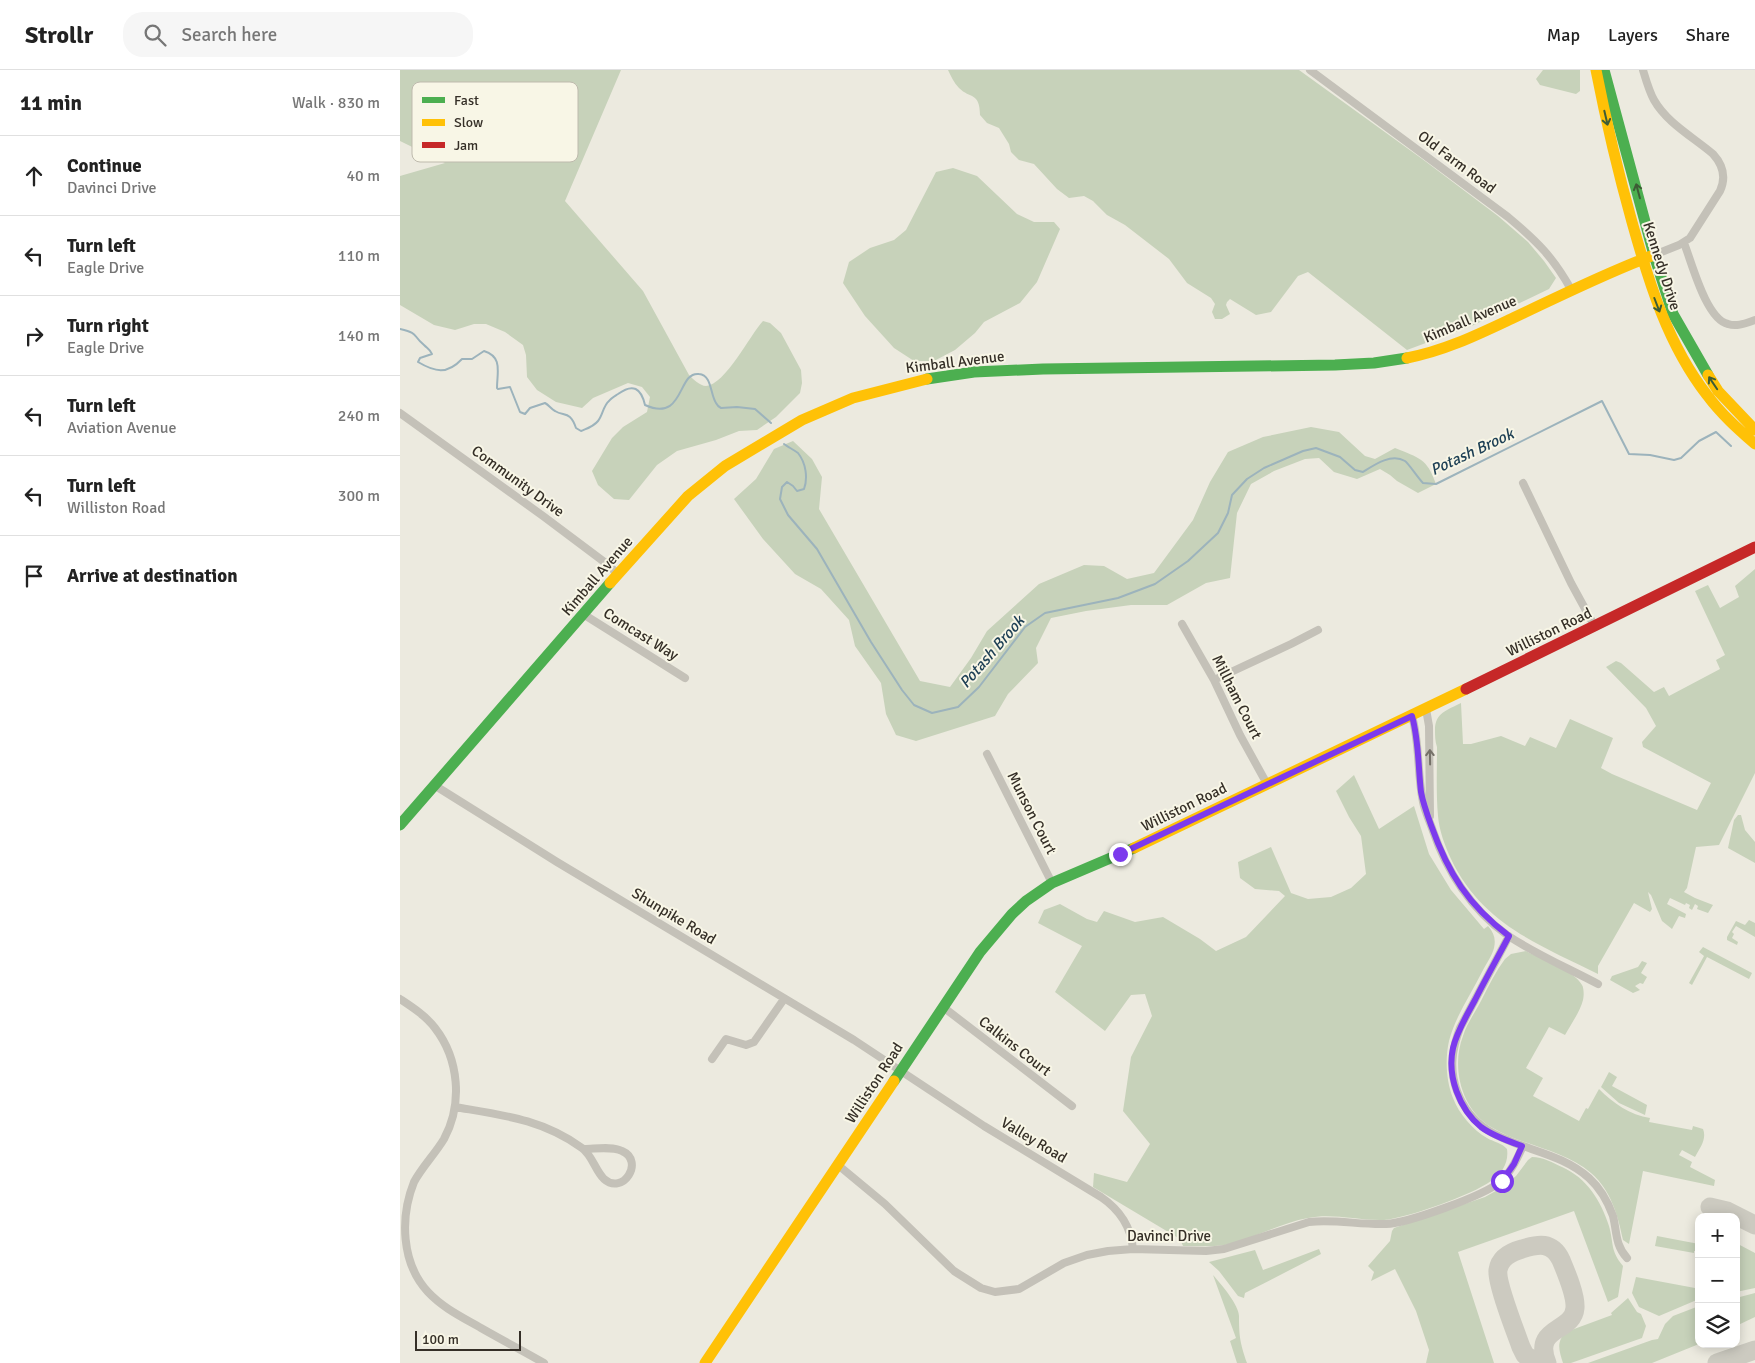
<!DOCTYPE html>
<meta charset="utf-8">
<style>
:root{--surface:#fff;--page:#f6f6f6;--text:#222;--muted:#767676;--line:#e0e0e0}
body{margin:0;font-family:Signika,sans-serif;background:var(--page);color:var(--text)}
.controls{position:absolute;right:15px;bottom:15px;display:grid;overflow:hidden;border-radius:10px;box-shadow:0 2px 12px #0003}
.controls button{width:45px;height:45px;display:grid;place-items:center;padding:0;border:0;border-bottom:1px solid var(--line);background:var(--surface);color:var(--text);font:25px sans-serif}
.scale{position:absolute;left:15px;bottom:12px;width:106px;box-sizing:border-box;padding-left:5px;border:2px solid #352f27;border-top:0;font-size:14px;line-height:18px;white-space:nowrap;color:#352f27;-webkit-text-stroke:4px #f8f6e6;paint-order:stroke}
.stop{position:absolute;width:15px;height:15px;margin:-11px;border:4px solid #7c3aed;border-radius:50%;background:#fff}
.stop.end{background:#7c3aed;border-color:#fff;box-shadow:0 1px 5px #0008}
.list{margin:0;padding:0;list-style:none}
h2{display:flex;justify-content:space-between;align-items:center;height:65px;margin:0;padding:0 20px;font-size:21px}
h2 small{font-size:16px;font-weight:400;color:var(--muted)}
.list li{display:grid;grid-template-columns:32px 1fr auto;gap:15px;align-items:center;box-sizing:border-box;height:80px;padding:0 20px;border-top:1px solid var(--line)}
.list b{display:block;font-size:19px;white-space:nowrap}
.list p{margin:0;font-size:16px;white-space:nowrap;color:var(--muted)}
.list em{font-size:16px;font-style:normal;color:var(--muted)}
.icon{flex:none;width:28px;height:28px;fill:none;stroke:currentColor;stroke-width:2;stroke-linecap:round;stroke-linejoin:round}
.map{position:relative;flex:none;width:1355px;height:1293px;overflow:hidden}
header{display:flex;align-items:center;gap:30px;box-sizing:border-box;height:70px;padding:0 25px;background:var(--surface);border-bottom:1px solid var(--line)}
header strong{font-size:24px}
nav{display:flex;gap:28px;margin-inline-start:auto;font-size:18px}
.search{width:350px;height:45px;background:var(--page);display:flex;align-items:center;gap:12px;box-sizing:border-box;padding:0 18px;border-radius:20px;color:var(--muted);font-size:19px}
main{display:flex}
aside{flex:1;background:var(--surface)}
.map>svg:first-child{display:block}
.green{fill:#c7d2ba}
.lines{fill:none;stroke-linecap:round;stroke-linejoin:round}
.stream{stroke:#9cb3bc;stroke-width:2}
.taxiway{stroke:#cccac0;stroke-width:19}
.street{stroke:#c4c1b8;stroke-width:8}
.fast{stroke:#4caf50;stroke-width:11}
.slow{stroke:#ffc107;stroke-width:11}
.jam{stroke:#c62828;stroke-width:11}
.oneway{stroke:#3d5c35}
.oneway2{stroke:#757168}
.route{stroke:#7c3aed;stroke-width:6}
.labels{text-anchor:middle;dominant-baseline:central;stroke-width:4;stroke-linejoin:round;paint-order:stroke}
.street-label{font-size:15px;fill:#352f27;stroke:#f8f6e6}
.water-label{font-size:16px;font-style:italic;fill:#1e4055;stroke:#f8f6e6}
.key{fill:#f8f6e6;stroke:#bebaad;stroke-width:1}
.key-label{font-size:14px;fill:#352f27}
</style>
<header>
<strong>Strollr</strong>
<div class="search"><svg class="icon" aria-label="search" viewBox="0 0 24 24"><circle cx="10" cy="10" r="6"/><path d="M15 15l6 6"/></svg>Search here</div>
<nav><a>Map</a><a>Layers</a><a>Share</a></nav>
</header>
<main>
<aside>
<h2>11 min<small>Walk · 830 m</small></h2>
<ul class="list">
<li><svg class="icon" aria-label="ahead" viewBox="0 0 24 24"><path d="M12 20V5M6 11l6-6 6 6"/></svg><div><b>Continue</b><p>Davinci Drive</p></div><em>40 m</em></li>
<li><svg class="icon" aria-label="left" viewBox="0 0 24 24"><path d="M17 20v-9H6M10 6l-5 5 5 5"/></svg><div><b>Turn left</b><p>Eagle Drive</p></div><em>110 m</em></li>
<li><svg class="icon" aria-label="right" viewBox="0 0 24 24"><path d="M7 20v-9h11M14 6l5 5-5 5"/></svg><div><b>Turn right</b><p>Eagle Drive</p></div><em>140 m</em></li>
<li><svg class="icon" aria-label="left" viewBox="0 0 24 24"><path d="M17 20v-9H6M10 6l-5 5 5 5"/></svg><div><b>Turn left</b><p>Aviation Avenue</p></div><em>240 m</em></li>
<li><svg class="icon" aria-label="left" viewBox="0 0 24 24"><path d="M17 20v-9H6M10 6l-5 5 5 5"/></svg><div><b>Turn left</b><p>Williston Road</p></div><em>300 m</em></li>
<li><svg class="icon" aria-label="arrive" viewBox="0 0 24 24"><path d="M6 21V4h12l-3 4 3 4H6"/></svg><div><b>Arrive at destination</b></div></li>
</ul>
</aside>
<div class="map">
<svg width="1355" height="1293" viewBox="0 0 1355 1293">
<rect width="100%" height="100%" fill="#eceadf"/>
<path class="green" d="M 0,0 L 221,0 L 165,131 L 243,221 L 289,305 C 293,309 300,316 306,316 C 325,315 350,265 363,251 L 370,253 L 381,263 L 401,300 L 402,313 L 400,323 L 376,347 L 357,360 L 339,361 L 316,370 L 277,381 L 257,395 L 229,430 L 214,429 L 198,415 L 192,401 L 212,368 L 223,357 L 247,342 L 250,327 L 242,317 L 228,313 L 193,328 L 182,338 L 156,332 L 137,320 L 127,307 L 126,285 L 123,275 L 105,262 L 86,254 L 74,254 L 55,260 L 34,255 L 0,235 L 0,106 L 45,93 L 0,71 Z
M 548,0 L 899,0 L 1025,91 L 1098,146 L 1128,172 L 1144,191 L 1156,208 L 1149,219 L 1074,255 L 1007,280 L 908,202 L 898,206 L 871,242 L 856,245 L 830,229 L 827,232 L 826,235 L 830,244 L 822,249 L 815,249 L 812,242 L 815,234 L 811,228 L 787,213 L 769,189 L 725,155 L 707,145 L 693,131 L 684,126 L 669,128 L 657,119 L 634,94 L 619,90 L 611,82 L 609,74 L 599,58 L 587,53 L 580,45 C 580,22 570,29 559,18 C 554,13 551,6 548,0 Z
M 1143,0 L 1180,0 L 1180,21 L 1176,24 L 1140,15 L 1136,9 Z
M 553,98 L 577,106 L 617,144 L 634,152 L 654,152 L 660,159 L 637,212 L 620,233 L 584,252 L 575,263 L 555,280 L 534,291 L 514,291 L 494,278 L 465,246 L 443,213 L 449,192 L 470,178 L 494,170 L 506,160 L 536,102 Z
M 911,357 L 939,362 L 965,386 L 975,389 L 995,378 C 1019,388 1027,388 1036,414 L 1018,423 L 997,411 L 990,405 L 980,399 L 957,409 L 934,402 L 919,388 L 905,389 L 874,401 L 851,414 L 837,443 L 830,508 L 806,513 L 767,535 L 731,535 L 686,541 L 651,548 L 636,578 L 638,593 L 608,624 L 595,646 L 516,671 L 496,665 L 486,644 L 481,613 L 455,576 L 449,550 L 421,519 L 395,504 L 363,469 L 334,429 L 356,409 L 374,379 L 393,371 L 412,389 L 422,407 L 419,439 L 520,611 L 550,617 L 571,588 L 587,561 L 639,514 L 684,495 L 704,496 L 727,509 L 754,503 L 793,450 L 810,412 L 828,382 L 863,367 Z
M 1355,499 L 1355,703 L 1319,775 L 1296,777 L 1287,818 L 1284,822 L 1295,828 L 1313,835 L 1308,843 L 1297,839 L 1298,836 L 1295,834 L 1292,840 L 1289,838 L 1290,835 L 1286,833 L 1285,835 L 1270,828 L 1267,834 L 1286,844 L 1285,848 L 1279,846 L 1272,859 L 1262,851 L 1251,825 L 1248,822 L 1252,839 L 1250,842 L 1234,833 L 1198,896 L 1198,904 C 1138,874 1082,854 1051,789 C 1045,776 1039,760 1038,746 C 1036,723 1037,699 1037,677 C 1035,671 1035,666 1035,660 C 1035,643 1047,640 1061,633 L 1063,674 L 1071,674 L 1101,666 L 1125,676 L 1130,667 L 1156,678 L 1170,649 L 1213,668 L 1201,698 L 1212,704 L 1297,740 L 1311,713 L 1243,677 L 1242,672 L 1256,656 L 1246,638 L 1206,597 L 1216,591 L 1221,593 L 1254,622 L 1264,617 L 1269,626 L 1320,599 L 1316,590 L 1325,585 L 1295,521 L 1308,515 L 1320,538 L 1339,527 L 1335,516 Z
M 954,705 L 979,759 L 1014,736 L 1029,784 L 1051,820 L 1084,859 L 1088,856 C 1094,863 1096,869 1094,878 C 1092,886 1086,894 1082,902 C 1071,924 1055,947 1049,971 C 1045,989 1046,1011 1053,1028 C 1059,1044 1073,1060 1087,1068 C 1094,1072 1102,1073 1107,1079 C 1109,1092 1102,1104 1091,1111 C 1072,1125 1007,1148 984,1150 C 959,1151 933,1143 908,1148 C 880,1153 853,1169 825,1175 C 811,1177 797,1176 783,1176 L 780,1169 L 693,1117 L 694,1103 L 727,1112 L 750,1074 L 723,1041 L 731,987 L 752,946 L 745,924 L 731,925 L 705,961 L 655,922 L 682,876 L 638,853 L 644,840 L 660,834 L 687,849 L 697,852 L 704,841 L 735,852 L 763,847 L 800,869 L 816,881 L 846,867 L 885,826 L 879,821 L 855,819 L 840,808 L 838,792 L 871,777 L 891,823 L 908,829 L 931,827 L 951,818 L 966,804 L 961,766 L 949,747 L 936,721 Z
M 1338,745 L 1341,745 L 1345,760 L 1355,772 L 1355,793 L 1328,778 L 1334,750 Z
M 1349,850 L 1355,853 L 1355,867 L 1336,856 L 1332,862 L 1334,864 L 1332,868 L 1338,872 L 1337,875 L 1327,870 L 1327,867 L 1336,851 L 1345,855 Z
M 1303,877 L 1352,903 L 1349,909 L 1307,887 L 1292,915 L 1289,913 L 1304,886 L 1299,882 Z
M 1126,881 C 1139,888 1175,901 1182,915 C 1184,918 1184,926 1183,930 C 1180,942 1171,954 1165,965 L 1149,957 L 1126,998 L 1143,1008 L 1133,1026 L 1179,1051 L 1186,1038 L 1188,1039 L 1199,1019 C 1213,1033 1230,1045 1250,1048 L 1249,1052 L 1292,1060 L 1293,1056 L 1303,1059 C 1307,1069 1300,1078 1295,1087 L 1282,1080 L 1279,1085 L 1292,1092 L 1290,1097 L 1315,1110 L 1314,1116 L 1243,1101 L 1229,1174 L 1223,1170 C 1218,1146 1211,1120 1191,1103 C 1163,1079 1122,1076 1091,1057 C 1061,1039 1051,997 1063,966 C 1067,953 1076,941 1082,929 C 1089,915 1096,901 1105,889 L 1111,884 Z
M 1242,891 L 1247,893 L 1241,903 L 1247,907 L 1243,914 L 1240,913 L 1235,916 L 1240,920 L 1233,923 L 1210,910 L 1212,906 L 1238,897 Z
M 1209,1002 L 1217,1007 L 1212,1016 L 1247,1035 L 1245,1045 L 1219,1033 L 1201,1017 Z
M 1132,1087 C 1143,1087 1153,1093 1162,1097 C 1187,1108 1201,1131 1209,1156 C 1214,1174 1210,1180 1223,1196 L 1218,1227 L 1208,1232 L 1174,1141 L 1058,1182 L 1094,1293 L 1026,1293 L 1029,1280 L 1016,1241 L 995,1199 L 971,1211 L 974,1202 L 968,1196 L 990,1171 L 992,1161 L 994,1158 L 1085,1127 L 1101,1118 L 1116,1106 L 1128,1090 Z
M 1257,1166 L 1299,1174 L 1299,1181 L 1294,1181 L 1294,1183 L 1255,1176 Z
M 1336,1173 L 1355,1183 L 1355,1218 L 1336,1222 Z
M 919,1179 L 921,1184 L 845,1223 L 844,1228 L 838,1226 L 819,1201 L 809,1192 L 855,1180 L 863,1200 Z
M 1299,1204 L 1299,1229 L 1259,1246 L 1239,1237 L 1232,1223 L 1236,1207 L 1295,1218 Z
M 813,1205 C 821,1214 839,1235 839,1246 C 839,1266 840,1273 847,1293 L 837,1293 L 830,1271 L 836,1268 Z
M 1355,1223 L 1355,1247 L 1336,1256 L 1336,1228 Z
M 1228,1228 L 1237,1242 L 1241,1244 L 1246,1256 L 1242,1268 L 1171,1293 L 1163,1293 C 1159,1280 1156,1272 1166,1262 L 1212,1245 L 1211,1243 Z
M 1299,1236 L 1299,1274 L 1252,1293 L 1188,1293 L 1252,1270 L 1258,1269 L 1265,1254 L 1273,1246 Z"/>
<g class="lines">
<path class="stream" d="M 0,259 C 20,264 11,264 24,275 C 28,279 30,279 32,284 L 20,288 L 18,292 C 35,302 47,305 62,289 L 72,289 L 84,281 C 103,287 97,302 97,318 L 98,319 L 110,317 L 120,342 L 125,344 L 130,338 L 145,333 C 149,335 151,339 155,341 C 164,347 170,340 176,358 L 181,361 C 188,358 193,357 198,351 C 203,345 203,336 209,331 C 211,328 215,326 218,324 C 233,313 241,318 245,335 C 285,353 277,301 299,304 C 312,305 310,324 316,333 C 317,335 319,337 321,338 L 337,337 L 355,339 L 371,353
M 384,374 C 388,377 394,380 398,383 C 406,393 408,408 404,419 L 397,421 L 393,416 L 387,412 L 382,417 L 380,429 L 388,445 L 417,479 L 471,572 L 502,620 L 514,635 L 532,643 L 558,637 L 579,617 L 625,557 L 645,543 L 718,528 L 755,514 L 788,491 L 818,463 L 828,443 L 832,425 L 847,409 L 864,398 L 903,381 L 916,378 L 940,387 L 955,400 L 963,402 C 974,395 991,383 1005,391 C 1009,394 1018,408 1023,413 L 1036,414 L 1202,331 L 1229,384 L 1250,385 L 1274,390 L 1281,388 L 1299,371 L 1316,362 L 1331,376"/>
<path class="taxiway" d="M 1310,1137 L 1327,1141 L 1355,1155
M 1138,1293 L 1125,1285 L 1121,1277 C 1116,1263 1096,1212 1098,1200 C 1100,1187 1111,1182 1122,1179 C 1138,1174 1152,1171 1161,1190 C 1166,1202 1176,1225 1175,1238 C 1173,1263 1132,1256 1147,1293
M 1317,1293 L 1355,1280"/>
<path class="street" d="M 910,0 L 1108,147 C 1138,172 1153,187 1172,221
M 1243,0 C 1246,10 1249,21 1254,30 C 1267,53 1293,67 1313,84 C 1323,95 1326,108 1320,121 L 1290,168 L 1279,175 L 1254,185
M 1284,173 C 1292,193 1306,249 1328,254 C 1337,257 1346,253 1355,250
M 0,343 L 143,446 L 207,494 L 218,504
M 1123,413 L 1171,513 L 1195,557
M 183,544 L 285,608
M 782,554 L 814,610 L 840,665 L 867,714
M 814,610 L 891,574 L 918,560
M 1026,639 L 1029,656 L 1030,746
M 1012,646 C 1020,674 1017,704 1023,732 C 1025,742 1030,752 1033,761 C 1047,802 1072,840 1107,865 C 1135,884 1168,898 1198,914
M 587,684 L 652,813
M 34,715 L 157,792 L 454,970 L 584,1056 L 701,1127 C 720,1140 731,1156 733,1179
M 1109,866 L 1060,958 C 1052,979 1049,999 1057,1021 C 1080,1083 1147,1070 1189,1108 C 1200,1118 1208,1132 1213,1146 C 1217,1162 1215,1175 1227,1188
M 0,929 C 12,937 26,946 35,958 C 59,989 63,1034 44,1069 C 35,1084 22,1097 14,1112 C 0,1147 1,1193 28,1222 C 43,1238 62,1247 81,1258 C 102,1270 123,1281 144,1293
M 543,937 L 672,1036
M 312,989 L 326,969 L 346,975 L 354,972 L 384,929
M 55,1037 C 102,1045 142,1049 182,1078 C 192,1085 195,1100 204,1109 C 223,1126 245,1091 222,1081 C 212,1076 195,1079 184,1079
M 438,1095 L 485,1134 L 554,1201 L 581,1218 L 595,1222 L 619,1219 L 664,1193 L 687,1185 L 708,1181 L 733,1179 L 806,1181 L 824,1179 L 909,1152 C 935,1149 960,1155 986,1154 C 1008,1153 1083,1126 1100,1112 C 1111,1102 1117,1089 1123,1076"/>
<path class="fast" d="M 1204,0 L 1254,185 L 1273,244 L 1308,305
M 527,309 L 574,302 L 643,299 L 935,295 L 974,293 L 1007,288
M 0,755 L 210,513
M 494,1011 L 580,882 L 612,844 L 626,831 L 652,813 L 734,778"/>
<path class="slow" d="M 1196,0 C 1206,51 1218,102 1232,152 C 1249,213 1268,275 1307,325 C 1321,344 1338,359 1355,374
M 1007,288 C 1044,281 1077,265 1111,249 C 1158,227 1205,203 1254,185
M 1308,305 L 1318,321 L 1355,360
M 210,513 L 288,426 L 325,396 L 402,350 L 453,328 L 527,309
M 734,778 L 1066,619
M 305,1293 L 494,1011"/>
<path class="jam" d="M 1066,619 L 1355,477"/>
</g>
<defs><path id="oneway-shaft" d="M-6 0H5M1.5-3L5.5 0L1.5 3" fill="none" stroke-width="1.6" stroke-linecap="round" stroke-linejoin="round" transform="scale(1.25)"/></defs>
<g class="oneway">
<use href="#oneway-shaft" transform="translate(1206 48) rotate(77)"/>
<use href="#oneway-shaft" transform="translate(1238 121) rotate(-105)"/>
<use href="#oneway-shaft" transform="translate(1257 235) rotate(69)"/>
<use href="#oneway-shaft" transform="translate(1313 313) rotate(-124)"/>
</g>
<use class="oneway2" href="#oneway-shaft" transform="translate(1030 687) rotate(-91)"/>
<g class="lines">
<path class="route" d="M 720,784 L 1012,646 C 1019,671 1018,696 1021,722 C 1023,733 1027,744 1031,755 C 1048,803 1068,835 1109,866 C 1098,887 1086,908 1075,930 C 1067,945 1057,961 1053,978 C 1047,1006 1059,1039 1081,1057 C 1093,1066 1108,1071 1122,1076 L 1114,1094 L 1102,1111"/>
</g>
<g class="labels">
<g class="street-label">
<text transform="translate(1057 92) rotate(37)">Old Farm Road</text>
<text transform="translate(1262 196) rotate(72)">Kennedy Drive</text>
<text transform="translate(1070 249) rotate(-23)">Kimball Avenue</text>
<text transform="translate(555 292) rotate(-7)">Kimball Avenue</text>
<text transform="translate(118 411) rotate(36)">Community Drive</text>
<text transform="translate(197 506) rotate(-49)">Kimball Avenue</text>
<text transform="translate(1149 562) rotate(-26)">Williston Road</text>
<text transform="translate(241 564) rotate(32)">Comcast Way</text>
<text transform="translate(837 627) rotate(63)">Millham Court</text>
<text transform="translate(784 737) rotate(-26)">Williston Road</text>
<text transform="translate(632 743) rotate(63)">Munson Court</text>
<text transform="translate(274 846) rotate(31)">Shunpike Road</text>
<text transform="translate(615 976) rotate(38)">Calkins Court</text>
<text transform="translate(474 1013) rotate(-57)">Williston Road</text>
<text transform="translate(634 1070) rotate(31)">Valley Road</text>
<text x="769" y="1166">Davinci Drive</text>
</g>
<g class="water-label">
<text transform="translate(1072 382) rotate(-25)">Potash Brook</text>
<text transform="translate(592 582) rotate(-49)">Potash Brook</text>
</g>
</g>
<rect x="12" y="12" width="166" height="80" rx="8" class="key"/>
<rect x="22" y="27" width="23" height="6" fill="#4caf50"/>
<rect x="22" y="49" width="23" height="7" fill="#ffc107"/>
<rect x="22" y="72" width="23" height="6" fill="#c62828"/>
<g class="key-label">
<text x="54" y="35">Fast</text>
<text x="54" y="57">Slow</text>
<text x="54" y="80">Jam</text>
</g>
</svg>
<div class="controls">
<button>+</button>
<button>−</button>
<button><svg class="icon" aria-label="layers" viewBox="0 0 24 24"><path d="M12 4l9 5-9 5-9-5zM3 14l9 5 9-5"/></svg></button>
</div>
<div class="scale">100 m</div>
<div class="stop" style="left:1102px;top:1111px"></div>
<div class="stop end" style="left:720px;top:784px"></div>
</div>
</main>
